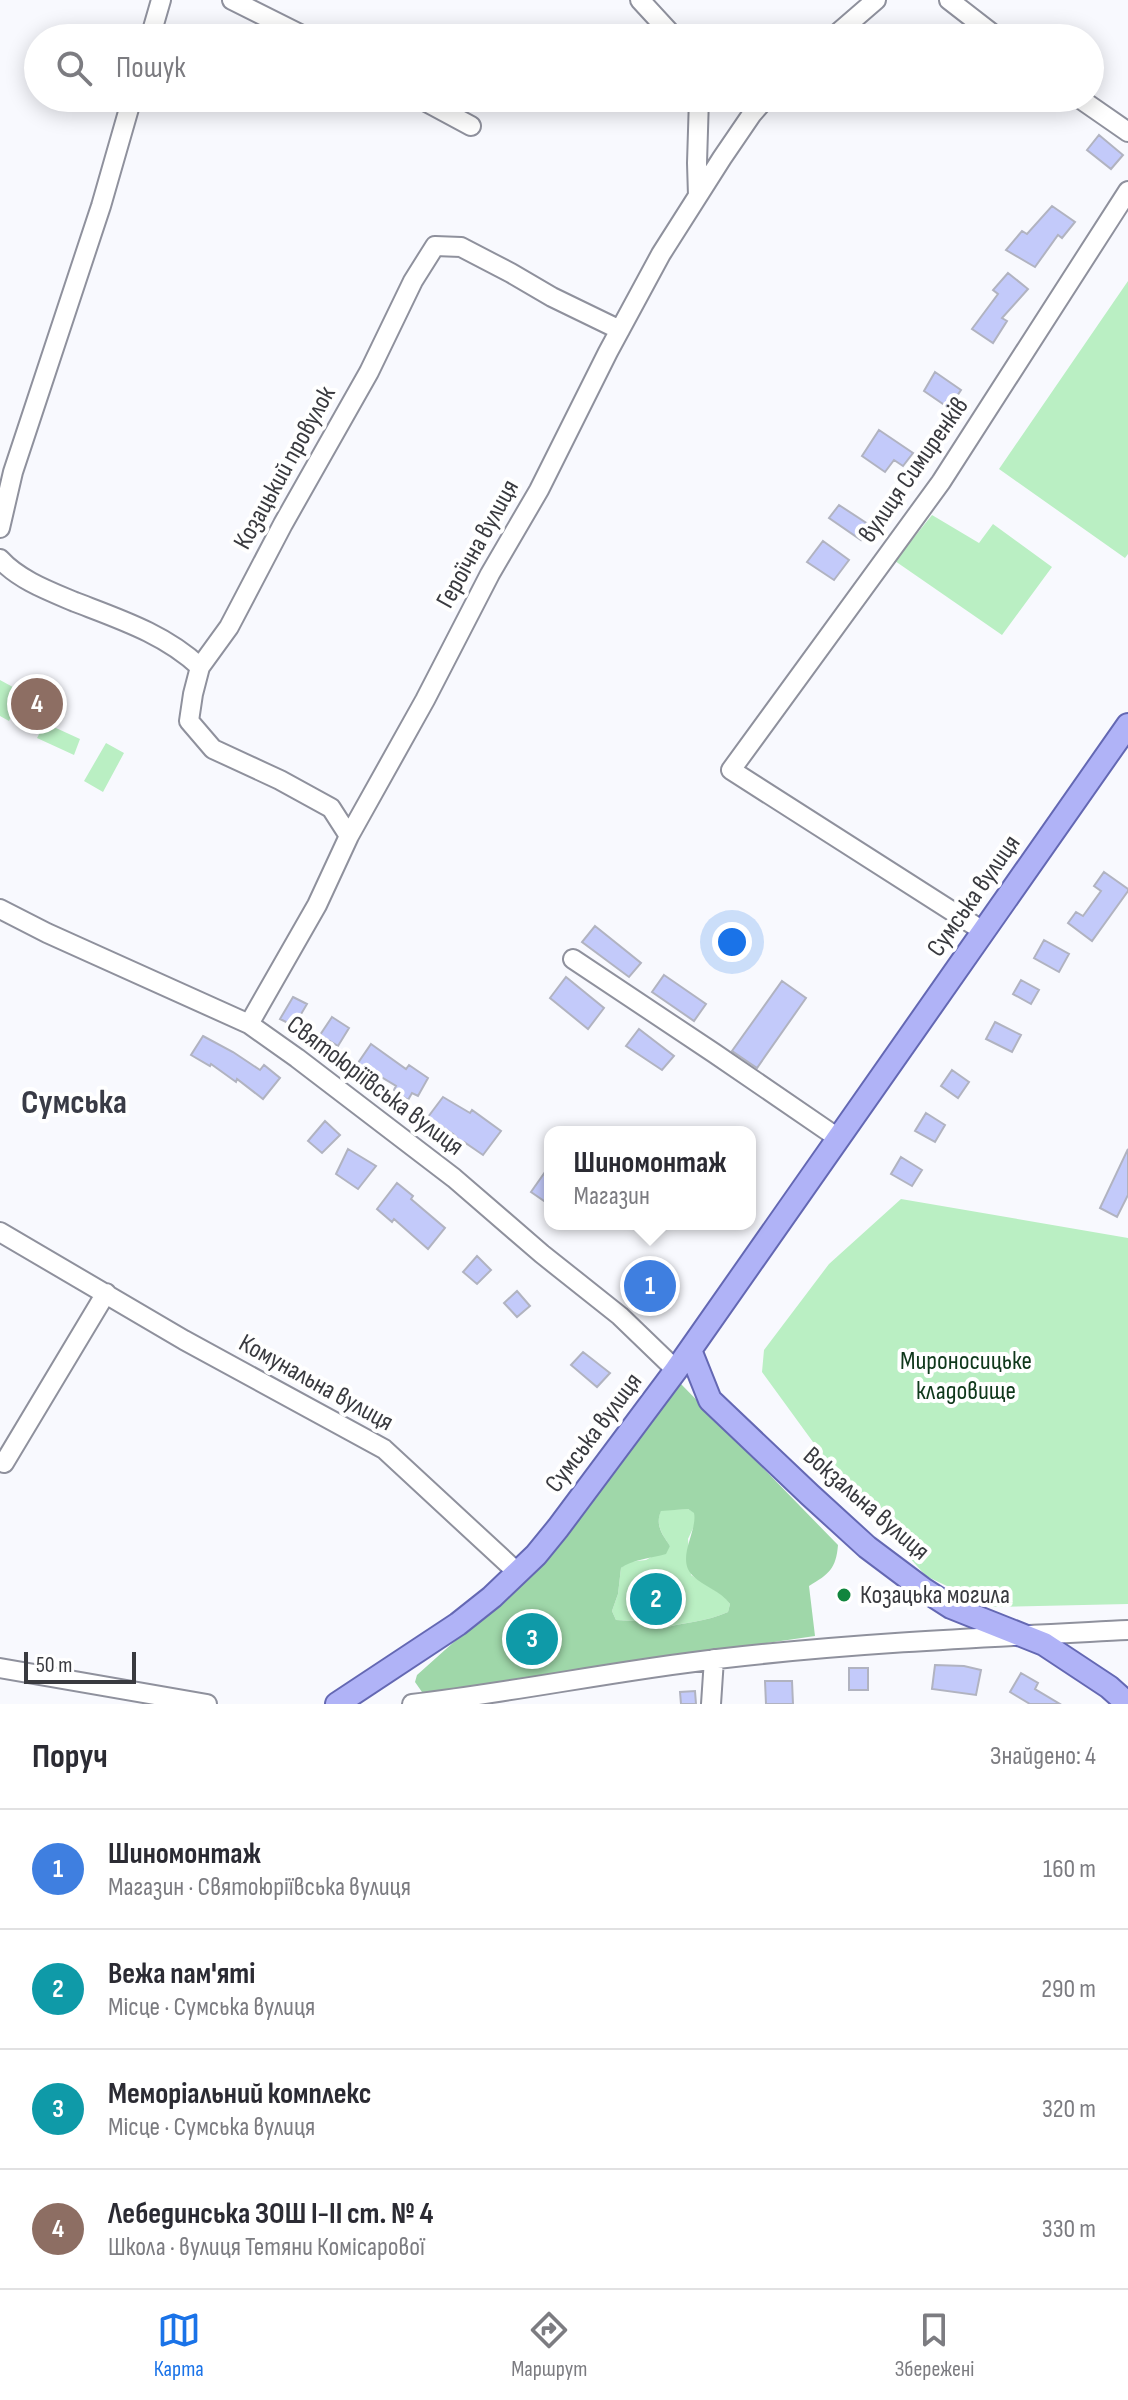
<!DOCTYPE html>
<html lang="uk">
<meta charset="utf-8">
<style>
:root{--surface:#fff;--page:#f2f2f3;--text:#2b2b33;--muted:#7c7c81;--line:#e1e1e2;--accent:#1a73e8}
body{margin:0;font-family:"Sofia Sans Condensed",sans-serif;background:var(--page);color:var(--text)}
.scale{position:absolute;left:24px;bottom:20px;width:112px;box-sizing:border-box;padding-left:8px;border:4px solid #393a3f;border-top:0;font-size:22px;line-height:28px;white-space:nowrap;color:#393a3f;-webkit-text-stroke:6px #fff;paint-order:stroke}
.you{position:absolute;left:732px;top:942px;width:28px;height:28px;margin:-20px;border:6px solid #fff;border-radius:50%;background:#1a73e8;box-shadow:0 0 0 12px #1a73e833}
.badge{display:grid;place-items:center;width:52px;height:52px;border-radius:50%;background:var(--accent);color:#fff;font-size:26px;font-weight:700}
.pin{position:absolute;translate:-50% -50%;border:4px solid #fff;box-shadow:0 2px 8px #0006}
.popup{position:absolute;left:544px;top:1126px;width:212px;height:104px;box-sizing:border-box;display:grid;place-content:center;border-radius:16px;background:var(--surface);filter:drop-shadow(0 2px 6px #0005);font-size:26px;white-space:nowrap;color:var(--muted)}
.popup b{font-size:30px;color:var(--text)}
.popup::after{content:'';position:absolute;left:50%;top:100%;margin-left:-16px;border:16px solid transparent;border-top-color:var(--surface)}
.list{margin:0;padding:0;list-style:none}
h2{display:flex;justify-content:space-between;align-items:center;height:104px;margin:0;padding:0 32px;font-size:34px}
h2 small{font-size:26px;font-weight:400;color:var(--muted)}
.list li{display:grid;grid-template-columns:52px 1fr auto;gap:24px;align-items:center;box-sizing:border-box;height:120px;padding:0 32px;border-top:2px solid var(--line)}
.list b{display:block;font-size:30px;white-space:nowrap}
.list p{margin:0;font-size:26px;white-space:nowrap;color:var(--muted)}
.list em{font-size:26px;font-style:normal;color:var(--muted)}
.icon{flex:none;width:44px;height:44px;fill:none;stroke:currentColor;stroke-width:2;stroke-linecap:round;stroke-linejoin:round}
.map{position:relative;flex:none;width:1128px;height:1704px;overflow:hidden}
.search{position:absolute;background:var(--surface);box-shadow:0 4px 20px #0003;left:24px;right:24px;top:24px;height:88px;display:flex;align-items:center;gap:20px;box-sizing:border-box;padding:0 28px;border-radius:44px;color:var(--muted);font-size:30px}
.sheet{height:584px;background:var(--surface)}
nav{display:flex;justify-content:space-around;align-items:center;box-sizing:border-box;height:112px;border-top:2px solid var(--line);background:var(--surface);font-size:22px;color:var(--muted)}
nav a{display:grid;justify-items:center;gap:4px}
nav .on{color:var(--accent)}
.map>svg:first-child{display:block}
.green{fill:#baefc3}
.forest{fill:#9fd7a9;fill-rule:evenodd}
.building{fill:#c3cafa;stroke:#b1b3c0;stroke-width:2}
.lines{fill:none;stroke-linecap:round;stroke-linejoin:round}
.minor-casing{stroke:#8f919d;stroke-width:22}
.major-casing{stroke:#6468b3;stroke-width:26}
.minor{stroke:#fff;stroke-width:18}
.major{stroke:#b0b3f7;stroke-width:22}
.poi-dot{fill:#11853e;stroke:#fff;stroke-width:3}
.labels{text-anchor:middle;dominant-baseline:central;stroke-width:8;stroke-linejoin:round;paint-order:stroke}
.street-label{font-size:26px;fill:#393a3f;stroke:#fff}
.park-label{font-size:26px;fill:#0f381b;stroke:#fff}
.poi-label{font-size:26px;fill:#393a3f;stroke:#fff;text-anchor:start}
.district-label{font-size:34px;font-weight:bold;fill:#393b46;stroke:#fff}
</style>
<div class="map">
<svg width="1128" height="1704" viewBox="0 0 1128 1704">
<rect width="100%" height="100%" fill="#f8f9fe"/>
<path class="green" d="M 1128,281 L 1128,554 L 1125,558 L 999,469 Z
M 932,515 L 979,543 L 993,524 L 1052,567 L 1002,635 L 895,561 Z
M 0,680 L 22,692 L 9,721 L 0,716 Z
M 45,723 L 80,739 L 74,755 L 37,738 Z
M 106,743 L 124,753 L 103,792 L 84,781 Z
M 901,1199 L 1128,1238 L 1128,1604 L 991,1607 L 926,1576 L 845,1486 L 762,1372 L 764,1350 L 829,1264 Z
M 688,1509 L 695,1513 L 696,1522 L 688,1539 L 691,1575 L 724,1596 L 730,1604 L 728,1612 C 706,1622 683,1622 659,1629 L 652,1622 L 616,1620 L 612,1611 L 618,1594 L 621,1568 L 628,1562 L 646,1560 L 670,1546 C 662,1534 655,1525 661,1510 Z"/>
<path class="forest" d="M 681,1384 L 838,1545 C 836,1569 829,1574 809,1586 L 815,1636 L 430,1693 L 422,1692 L 415,1682 L 417,1675 L 532,1572 ZM 688,1509 L 694,1513 C 698,1531 675,1559 693,1576 C 704,1587 720,1590 730,1604 L 728,1612 C 706,1622 683,1622 660,1629 L 653,1622 L 616,1620 L 612,1611 L 618,1594 L 621,1568 C 631,1560 652,1558 666,1554 L 670,1546 C 662,1534 655,1525 661,1511 Z"/>
<path class="building" d="M 1099,135 L 1123,155 L 1111,169 L 1087,150 Z
M 1052,206 L 1075,222 L 1062,238 L 1058,235 L 1035,267 L 1006,250 L 1022,231 L 1027,234 Z
M 1008,273 L 1028,289 L 1002,318 L 1007,321 L 993,343 L 972,329 L 998,294 L 993,290 Z
M 935,372 L 961,390 L 949,408 L 924,391 Z
M 879,430 L 913,453 L 903,466 L 894,460 L 885,472 L 862,456 Z
M 839,505 L 871,526 L 861,540 L 829,518 Z
M 823,541 L 849,560 L 834,580 L 807,562 Z
M 1104,872 L 1128,889 L 1128,891 L 1092,941 L 1068,923 L 1076,912 L 1083,916 L 1101,891 L 1094,886 Z
M 595,926 L 641,963 L 629,977 L 582,942 Z
M 1044,940 L 1069,954 L 1059,972 L 1034,958 Z
M 664,975 L 706,1004 L 694,1021 L 652,992 Z
M 566,977 L 604,1008 L 588,1029 L 550,998 Z
M 1021,980 L 1039,990 L 1031,1004 L 1013,994 Z
M 782,981 L 806,998 L 757,1068 L 732,1051 Z
M 293,997 L 307,1004 L 294,1026 L 280,1019 Z
M 332,1017 L 349,1028 L 338,1046 L 320,1035 Z
M 995,1022 L 1021,1035 L 1012,1052 L 986,1039 Z
M 639,1029 L 674,1056 L 662,1070 L 626,1046 Z
M 203,1036 L 233,1052 L 260,1070 L 264,1065 L 280,1078 L 263,1099 L 237,1079 L 236,1082 L 211,1064 L 210,1066 L 191,1055 Z
M 371,1044 L 406,1069 L 409,1065 L 428,1078 L 418,1096 L 412,1093 L 408,1100 L 394,1090 L 396,1086 L 358,1063 Z
M 952,1070 L 969,1082 L 958,1098 L 941,1086 Z
M 443,1097 L 470,1113 L 472,1110 L 501,1131 L 483,1155 L 464,1142 L 462,1143 L 453,1134 L 428,1117 Z
M 926,1113 L 945,1125 L 935,1142 L 915,1131 Z
M 325,1121 L 340,1135 L 322,1153 L 308,1141 Z
M 348,1149 L 376,1166 L 358,1189 L 336,1174 Z
M 1128,1149 L 1128,1195 L 1117,1217 L 1100,1208 Z
M 901,1157 L 922,1170 L 912,1186 L 891,1174 Z
M 550,1165 L 550,1205 L 531,1192 Z
M 397,1183 L 413,1196 L 411,1199 L 445,1228 L 428,1249 L 394,1219 L 392,1222 L 377,1209 Z
M 477,1256 L 491,1270 L 477,1284 L 463,1272 Z
M 517,1291 L 530,1306 L 517,1317 L 504,1303 Z
M 583,1352 L 610,1373 L 597,1387 L 571,1365 Z
M646 1599a10 10 0 1 1 20 0a10 10 0 1 1-20 0Z
M 935,1665 L 964,1666 L 981,1670 L 976,1695 L 932,1689 Z
M 849,1668 L 868,1668 L 868,1690 L 849,1690 Z
M 1021,1673 L 1038,1683 L 1035,1689 L 1060,1704 L 1030,1704 L 1010,1692 Z
M 765,1681 L 792,1681 L 793,1704 L 766,1704 Z
M 695,1691 L 696,1704 L 681,1704 L 680,1692 Z"/>
<g class="lines">
<defs>
<path id="minor" d="M 232,0 L 308,38
M 640,0 L 675,38
M 949,0 L 998,38
M 150,38 L 161,0
M 832,38 L 876,0
M 419,98 L 471,126
M 1079,98 L 1128,132
M 698,196 L 697,163 L 699,98
M 0,528 L 13,472 L 101,206 L 132,98
M 0,559 C 19,580 49,591 75,602 C 119,619 165,634 200,667
M 349,836 L 331,808 L 280,780 L 213,749 L 189,721 L 193,694 L 200,667 L 229,627 L 283,524 L 369,372 L 413,281 L 435,246 L 461,247 L 511,273 L 552,297 L 620,330
M 0,909 L 47,933 L 249,1024 L 297,1058 L 454,1178 L 542,1254 L 620,1316 L 676,1370
M 983,931 L 731,770 L 941,482 L 1128,191
M 573,959 L 714,1053 L 838,1138
M 249,1024 L 317,905 L 349,836 L 425,700 L 490,574 L 539,490 L 608,352 L 661,254 L 722,158 L 752,114 L 766,98
M 0,1232 L 184,1340 L 384,1449 L 518,1573
M 4,1463 L 106,1293
M 0,1668 L 207,1704
M 412,1704 C 514,1692 615,1671 717,1659 C 853,1643 991,1637 1128,1630
M 711,1704 L 714,1659"/>
<path id="major" d="M 690,1350 L 710,1400 L 810,1495 L 867,1547 L 923,1589 L 951,1607 L 1044,1644 L 1109,1687 L 1128,1704
M 337,1704 L 458,1624 L 492,1597 L 536,1555 L 558,1528 L 676,1370 L 1128,725"/>
</defs>
<use href="#minor" class="minor-casing"/>
<use href="#major" class="major-casing"/>
<use href="#minor" class="minor"/>
<use href="#major" class="major"/>
</g>
<circle class="poi-dot" cx="844" cy="1595" r="8"/>
<g class="labels">
<g class="street-label">
<text transform="translate(285 468) rotate(-61)">Козацький провулок</text>
<text transform="translate(914 470) rotate(-55)">вулиця Симиренків</text>
<text transform="translate(478 544) rotate(-61)">Героїчна вулиця</text>
<text transform="translate(974 896) rotate(-55)">Сумська вулиця</text>
<text transform="translate(375 1086) rotate(37)">Святоюріївська вулиця</text>
<text transform="translate(316 1383) rotate(29)">Комунальна вулиця</text>
<text transform="translate(594 1433) rotate(-53)">Сумська вулиця</text>
<text transform="translate(866 1504) rotate(41)">Вокзальна вулиця</text>
</g>
<g class="park-label">
<text x="966" y="1361">Мироносицьке<tspan x="966" dy="30">кладовище</tspan></text>
</g>
<g class="poi-label">
<text x="860" y="1595">Козацька могила</text>
</g>
<g class="district-label">
<text x="74" y="1102">Сумська</text>
</g>
</g>
</svg>
<div class="scale">50 m</div>
<div class="you"></div>
<div class="pin badge" style="left:650px;top:1286px;background:#3f7fe0">1</div>
<div class="popup"><b>Шиномонтаж</b>Магазин</div>
<div class="pin badge" style="left:656px;top:1599px;background:#0f9aa8">2</div>
<div class="pin badge" style="left:532px;top:1639px;background:#0f9aa8">3</div>
<div class="pin badge" style="left:37px;top:704px;background:#8d6e63">4</div>
<div class="search"><svg class="icon" aria-label="search" viewBox="0 0 24 24"><circle cx="10" cy="10" r="6"/><path d="M15 15l6 6"/></svg>Пошук</div>
</div>
<section class="sheet">
<h2>Поруч<small>Знайдено: 4</small></h2>
<ul class="list">
<li><span class="badge" style="background:#3f7fe0">1</span><div><b>Шиномонтаж</b><p>Магазин · Святоюріївська вулиця</p></div><em>160 m</em></li>
<li><span class="badge" style="background:#0f9aa8">2</span><div><b>Вежа пам'яті</b><p>Місце · Сумська вулиця</p></div><em>290 m</em></li>
<li><span class="badge" style="background:#0f9aa8">3</span><div><b>Меморіальний комплекс</b><p>Місце · Сумська вулиця</p></div><em>320 m</em></li>
<li><span class="badge" style="background:#8d6e63">4</span><div><b>Лебединська ЗОШ І-ІІ ст. № 4</b><p>Школа · вулиця Тетяни Комісарової</p></div><em>330 m</em></li>
</ul>
</section>
<nav>
<a class="on"><svg class="icon" aria-label="map" viewBox="0 0 24 24"><path d="M3 6l6-2 6 2 6-2v14l-6 2-6-2-6 2zM9 4v14M15 6v14"/></svg>Карта</a>
<a><svg class="icon" aria-label="directions" viewBox="0 0 24 24"><path d="M12 3l9 9-9 9-9-9zM9 14v-3h6M13 9l2 2-2 2"/></svg>Маршрут</a>
<a><svg class="icon" aria-label="saved" viewBox="0 0 24 24"><path d="M7 4h10v16l-5-4-5 4z"/></svg>Збережені</a>
</nav>
